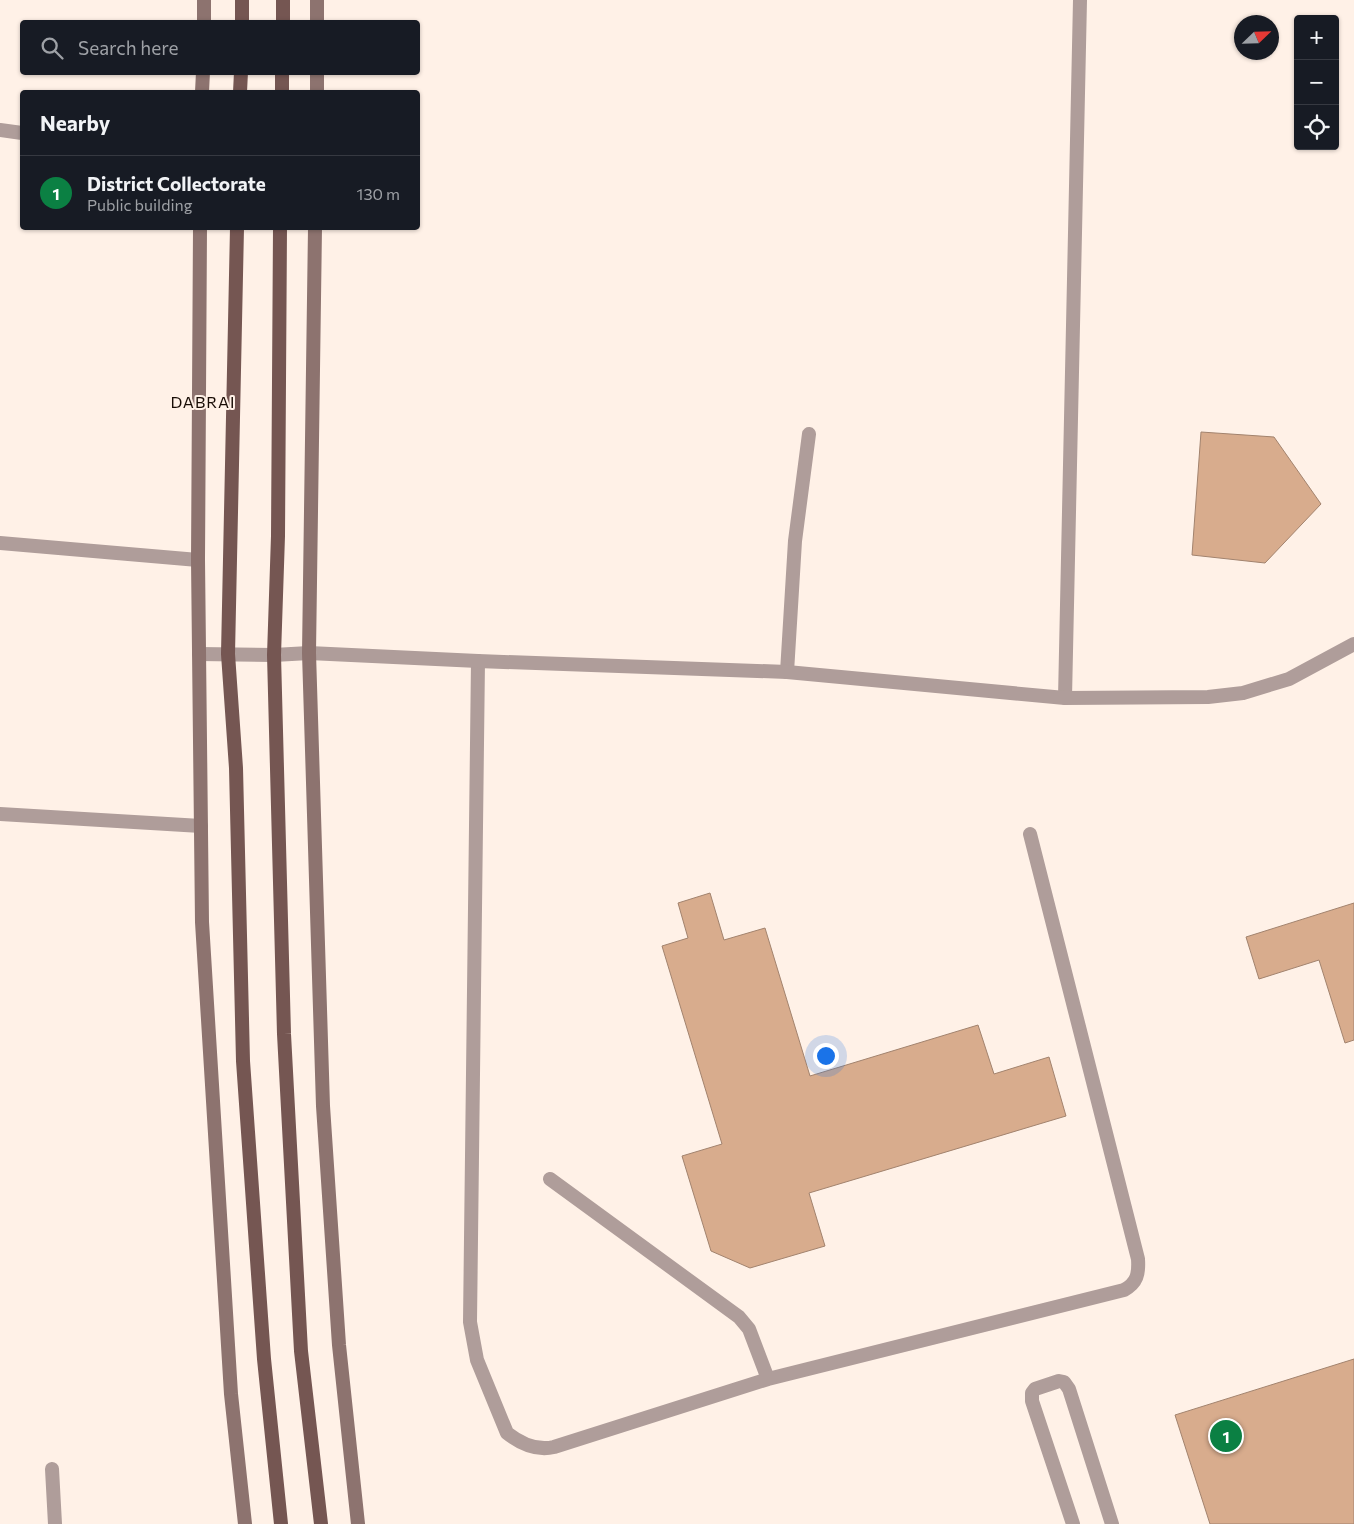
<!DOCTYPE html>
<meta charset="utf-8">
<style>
:root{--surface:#171b24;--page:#20242c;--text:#f1f3f6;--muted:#9ea1a6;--line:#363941;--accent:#0b8043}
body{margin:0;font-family:Commissioner,sans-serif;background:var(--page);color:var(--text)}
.controls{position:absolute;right:15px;top:15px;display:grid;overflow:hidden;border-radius:5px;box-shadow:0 1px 4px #0004}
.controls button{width:45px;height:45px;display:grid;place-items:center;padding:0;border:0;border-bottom:1px solid var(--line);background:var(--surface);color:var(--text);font:25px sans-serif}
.compass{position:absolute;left:1234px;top:15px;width:45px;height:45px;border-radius:50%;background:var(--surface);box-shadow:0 1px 4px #0004;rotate:67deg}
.you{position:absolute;left:825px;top:1055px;width:18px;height:18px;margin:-12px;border:4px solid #fff;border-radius:50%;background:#1a73e8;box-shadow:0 0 0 8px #1a73e833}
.badge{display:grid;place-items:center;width:32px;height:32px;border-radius:50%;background:var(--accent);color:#fff;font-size:16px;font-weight:700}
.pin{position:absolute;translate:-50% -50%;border:2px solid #fff;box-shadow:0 1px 5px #0006}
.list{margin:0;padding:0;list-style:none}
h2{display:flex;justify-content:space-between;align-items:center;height:65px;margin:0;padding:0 20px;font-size:21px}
h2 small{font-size:16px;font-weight:400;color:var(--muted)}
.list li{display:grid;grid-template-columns:32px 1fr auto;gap:15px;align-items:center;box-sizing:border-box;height:75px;padding:0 20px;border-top:1px solid var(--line)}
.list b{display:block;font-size:19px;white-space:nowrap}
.list p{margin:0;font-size:16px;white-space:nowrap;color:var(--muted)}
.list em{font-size:16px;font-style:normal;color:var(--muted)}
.icon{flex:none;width:28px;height:28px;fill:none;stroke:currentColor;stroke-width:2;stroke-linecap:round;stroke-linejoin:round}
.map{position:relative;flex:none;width:1354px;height:1524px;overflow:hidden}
.search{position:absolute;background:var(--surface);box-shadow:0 1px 4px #0004;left:20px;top:20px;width:400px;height:55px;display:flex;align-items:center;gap:12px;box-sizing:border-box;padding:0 18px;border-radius:5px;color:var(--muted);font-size:19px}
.panel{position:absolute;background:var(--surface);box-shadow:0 1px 4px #0004;left:20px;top:90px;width:400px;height:140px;border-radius:5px}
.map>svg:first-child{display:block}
.building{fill:#d8ac8d;stroke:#a2836e}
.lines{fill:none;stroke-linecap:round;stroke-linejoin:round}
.service{stroke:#af9d9a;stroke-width:14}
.minor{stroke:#af9d9a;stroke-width:14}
.tertiary{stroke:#af9d9a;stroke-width:14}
.secondary{stroke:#8d736f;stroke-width:14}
.primary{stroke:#755652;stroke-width:14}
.labels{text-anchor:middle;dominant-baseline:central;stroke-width:4;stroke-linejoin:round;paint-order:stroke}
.quarter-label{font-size:16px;letter-spacing:1px;fill:#180c05;stroke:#fff1e7}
</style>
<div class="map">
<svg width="1354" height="1524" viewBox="0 0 1354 1524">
<rect width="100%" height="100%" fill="#fff1e7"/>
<path class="building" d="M 1201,432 L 1274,437 L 1321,504 L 1265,563 L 1192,555 Z
M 710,893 L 724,940 L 765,928 L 810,1076 L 978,1025 L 994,1074 L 1049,1057 L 1066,1116 L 809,1193 L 825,1246 L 750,1268 L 711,1251 L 682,1156 L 722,1144 L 662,946 L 688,938 L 678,903 Z
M 1354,903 L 1354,1040 L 1345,1043 L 1319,960 L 1259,979 L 1246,937 Z
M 1354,1359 L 1354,1524 L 1210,1524 L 1175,1415 Z"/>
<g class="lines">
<path class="service" d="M 478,661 L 470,1322 L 477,1360 L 507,1433 C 521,1444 537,1451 554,1447 L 768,1379 L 1124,1290 C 1137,1283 1139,1274 1138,1259 L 1030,834
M 787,672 L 795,541 L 809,434
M 550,1179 L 739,1317 L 749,1329 L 768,1379
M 52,1469 L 55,1524
M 1073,1524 L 1032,1401 L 1032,1393 L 1035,1389 L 1059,1381 L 1064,1382 L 1069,1389 L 1112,1524"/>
<path class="minor" d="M 0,130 L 22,133
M 0,543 L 198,560
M 1065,698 L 1080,0
M 0,814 L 201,826"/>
<path class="tertiary" d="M 199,654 L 274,655 L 309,653 L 478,661 L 787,672 L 1065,698 L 1208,697 L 1243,693 L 1289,679 L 1354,644"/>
<path class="secondary" d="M 204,22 L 204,0
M 317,22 L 317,0
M 202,92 L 203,72
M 317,92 L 317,72
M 200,228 L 198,560 L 202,922 L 231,1394 L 245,1524
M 315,228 L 309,653 L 323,1106 L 339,1345 L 358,1524"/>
<path class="primary" d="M 242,22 L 242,0
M 283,22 L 283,0
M 240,92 L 241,72
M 282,92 L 282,72
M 237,228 L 228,654 L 236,768 L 243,1061 L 264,1359 L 281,1524
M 280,228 L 278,536 L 274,655 L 284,1034 L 301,1351 L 321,1524"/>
</g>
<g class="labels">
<g class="quarter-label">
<text x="203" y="401">DABRAI</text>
</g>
</g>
</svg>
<div class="controls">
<button>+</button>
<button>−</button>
<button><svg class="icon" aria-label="locate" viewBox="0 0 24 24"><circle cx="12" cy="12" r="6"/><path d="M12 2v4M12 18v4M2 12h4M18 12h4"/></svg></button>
</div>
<svg class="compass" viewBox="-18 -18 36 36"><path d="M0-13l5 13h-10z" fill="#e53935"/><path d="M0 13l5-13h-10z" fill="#9ea1a6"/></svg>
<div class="you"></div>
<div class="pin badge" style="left:1226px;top:1436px">1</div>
<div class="search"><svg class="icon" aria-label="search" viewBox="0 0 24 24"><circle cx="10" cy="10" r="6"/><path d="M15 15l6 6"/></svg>Search here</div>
<section class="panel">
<h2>Nearby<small></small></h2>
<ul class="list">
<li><span class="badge">1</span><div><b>District Collectorate</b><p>Public building</p></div><em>130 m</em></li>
</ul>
</section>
</div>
